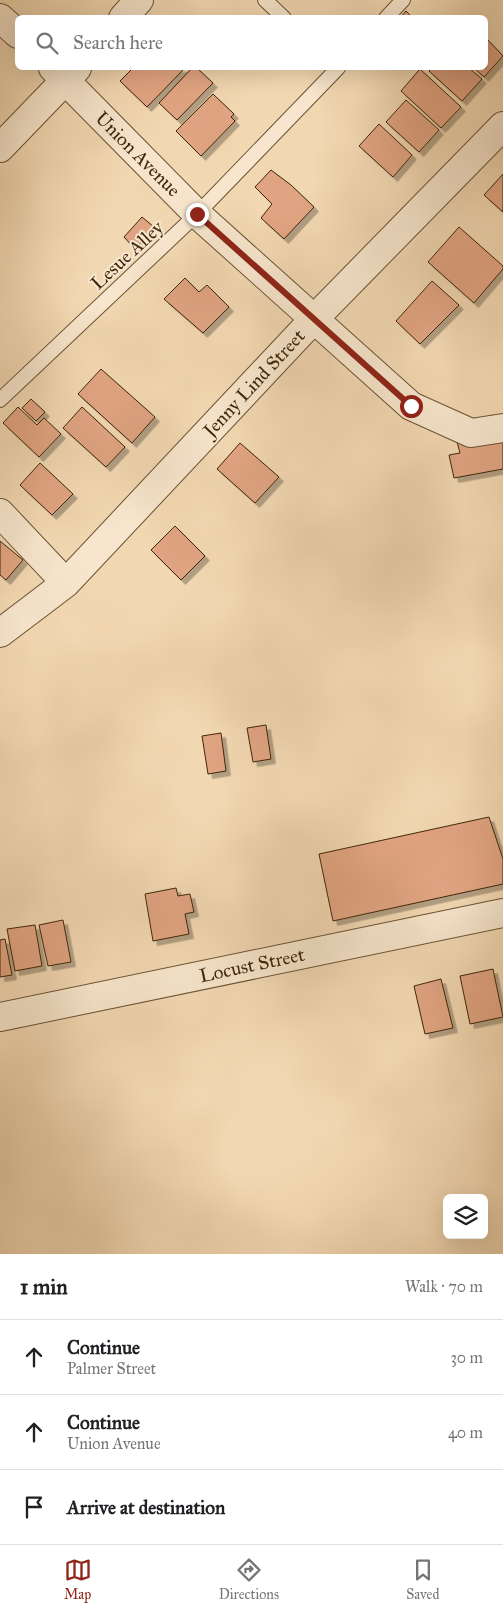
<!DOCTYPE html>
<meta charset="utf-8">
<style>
:root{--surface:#fff;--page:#f6f6f6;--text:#202124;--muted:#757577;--line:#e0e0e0;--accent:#8f2418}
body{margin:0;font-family:"IM FELL Great Primer",serif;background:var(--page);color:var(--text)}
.controls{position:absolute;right:15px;bottom:15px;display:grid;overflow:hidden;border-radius:8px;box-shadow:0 5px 20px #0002}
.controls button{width:45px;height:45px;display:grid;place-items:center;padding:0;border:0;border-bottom:1px solid var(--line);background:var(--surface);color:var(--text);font:25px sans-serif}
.stop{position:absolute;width:15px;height:15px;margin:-11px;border:4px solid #8f2418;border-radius:50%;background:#fff}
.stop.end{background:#8f2418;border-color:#fff;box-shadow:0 1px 5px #0008}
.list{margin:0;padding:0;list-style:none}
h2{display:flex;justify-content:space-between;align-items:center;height:65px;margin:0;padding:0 20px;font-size:21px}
h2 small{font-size:16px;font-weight:400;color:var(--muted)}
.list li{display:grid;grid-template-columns:32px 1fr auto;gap:15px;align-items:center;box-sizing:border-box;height:75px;padding:0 20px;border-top:1px solid var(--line)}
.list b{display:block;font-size:19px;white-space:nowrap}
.list p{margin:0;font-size:16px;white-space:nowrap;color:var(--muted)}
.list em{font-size:16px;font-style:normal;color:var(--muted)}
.icon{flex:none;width:28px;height:28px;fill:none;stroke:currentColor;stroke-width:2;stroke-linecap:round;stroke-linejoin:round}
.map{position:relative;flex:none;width:503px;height:1254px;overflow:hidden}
.search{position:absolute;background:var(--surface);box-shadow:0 5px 20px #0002;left:15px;right:15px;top:15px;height:55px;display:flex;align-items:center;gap:12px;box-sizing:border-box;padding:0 18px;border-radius:8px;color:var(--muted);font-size:19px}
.sheet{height:290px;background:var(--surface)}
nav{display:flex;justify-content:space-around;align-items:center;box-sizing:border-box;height:70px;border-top:1px solid var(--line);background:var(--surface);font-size:14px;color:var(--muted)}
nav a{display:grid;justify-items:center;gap:2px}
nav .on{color:var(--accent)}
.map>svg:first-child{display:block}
.building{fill:#e1a482;stroke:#3e2609;filter:url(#shadow)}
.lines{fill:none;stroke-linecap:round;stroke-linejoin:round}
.lane-casing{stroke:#6b5233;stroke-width:16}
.street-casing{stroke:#6b5233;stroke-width:30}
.lane{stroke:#f7e6cd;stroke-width:14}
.street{stroke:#f7e6cd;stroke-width:28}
.route{stroke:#8f2418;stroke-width:6}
.labels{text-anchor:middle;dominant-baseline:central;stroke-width:4;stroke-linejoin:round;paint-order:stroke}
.street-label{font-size:19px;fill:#3e2609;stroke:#f7e6cd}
</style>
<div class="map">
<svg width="503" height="1254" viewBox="0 0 503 1254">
<defs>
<filter id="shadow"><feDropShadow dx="4.5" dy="4.5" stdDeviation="0" flood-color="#0004"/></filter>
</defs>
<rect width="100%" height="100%" fill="#f2d8b2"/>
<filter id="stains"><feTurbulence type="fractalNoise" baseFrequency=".004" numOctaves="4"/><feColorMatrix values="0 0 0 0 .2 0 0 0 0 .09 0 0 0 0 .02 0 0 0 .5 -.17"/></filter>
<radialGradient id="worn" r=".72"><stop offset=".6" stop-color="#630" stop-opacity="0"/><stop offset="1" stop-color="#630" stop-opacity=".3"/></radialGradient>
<path class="building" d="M 406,11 L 413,18 L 400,18 Z
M 486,38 L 503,56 L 484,77 L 474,68 L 486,68 Z
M 133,68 L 185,68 L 147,107 L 120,81 Z
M 192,68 L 197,68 L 213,83 L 177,120 L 159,103 Z
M 432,68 L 469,68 L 482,79 L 462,101 L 429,71 Z
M 420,69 L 461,107 L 441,128 L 401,91 Z
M 213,94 L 234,114 L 231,117 L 235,121 L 201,156 L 176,131 Z
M 406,100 L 439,130 L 419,152 L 386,122 Z
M 379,124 L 412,155 L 393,177 L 359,146 Z
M 271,170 L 291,185 L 314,207 L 284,239 L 261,218 L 272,204 L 255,187 Z
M 503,174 L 503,212 L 484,195 Z
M 142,217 L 154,227 L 135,249 L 124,237 Z
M 459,227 L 503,266 L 503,269 L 474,303 L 428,262 Z
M 185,278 L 199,292 L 207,285 L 229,307 L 203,333 L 164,299 Z
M 432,281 L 459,305 L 420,344 L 396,321 Z
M 101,369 L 155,417 L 132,443 L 78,394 Z
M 31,399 L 45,412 L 36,421 L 22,408 Z
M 18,407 L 37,425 L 44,418 L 61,434 L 39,457 L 3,423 Z
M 82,407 L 125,447 L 106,467 L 63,428 Z
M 503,433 L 503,469 L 454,478 L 449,455 L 460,453 L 457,442 Z
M 240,443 L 279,477 L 255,503 L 217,469 Z
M 40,463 L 73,494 L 52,515 L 20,485 Z
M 175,526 L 205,556 L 181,580 L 151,550 Z
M 0,541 L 23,560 L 6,580 L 0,575 Z
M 266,725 L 271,759 L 253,762 L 247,728 Z
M 221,733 L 226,771 L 208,774 L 202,736 Z
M 489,817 L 503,859 L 503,884 L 333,921 L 319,854 Z
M 176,888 L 178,896 L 190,894 L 194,912 L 185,914 L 189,934 L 153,941 L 145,894 Z
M 63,920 L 71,962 L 48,966 L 39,925 Z
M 35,925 L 42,966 L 15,971 L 7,929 Z
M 5,939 L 12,975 L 0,977 L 0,940 Z
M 493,969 L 503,1017 L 470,1024 L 460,976 Z
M 441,979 L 453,1028 L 425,1034 L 414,986 Z"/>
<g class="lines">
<defs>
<path id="lane" d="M 265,0 L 284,18
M 386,18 L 403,0
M 0,400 L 197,214 L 338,68"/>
<path id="street" d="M 0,18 L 18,34
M 123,18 L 139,0
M 53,68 L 197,214 L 411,406 L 471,433 L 503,428
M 0,148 L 77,68
M 0,513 L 66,583
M 0,633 L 66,583 L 314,319 L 503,126
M 0,1017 L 503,913"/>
</defs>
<use href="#lane" class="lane-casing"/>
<use href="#street" class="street-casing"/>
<use href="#lane" class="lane"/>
<use href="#street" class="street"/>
</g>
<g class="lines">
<path class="route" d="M 197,214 L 411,406"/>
</g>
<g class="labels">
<g class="street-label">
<text transform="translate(138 154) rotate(45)">Union Avenue</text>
<text transform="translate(127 255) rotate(-43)">Lesue Alley</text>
<text transform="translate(254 383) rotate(-47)">Jenny Lind Street</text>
<text transform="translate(252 965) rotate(-12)">Locust Street</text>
</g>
</g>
<rect width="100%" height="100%" filter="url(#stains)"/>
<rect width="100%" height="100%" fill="url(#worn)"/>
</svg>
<div class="controls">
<button><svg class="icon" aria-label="layers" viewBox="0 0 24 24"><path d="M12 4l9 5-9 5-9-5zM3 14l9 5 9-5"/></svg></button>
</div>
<div class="stop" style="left:411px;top:406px"></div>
<div class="stop end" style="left:197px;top:214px"></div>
<div class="search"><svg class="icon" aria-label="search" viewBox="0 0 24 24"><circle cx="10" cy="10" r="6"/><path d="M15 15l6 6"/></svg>Search here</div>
</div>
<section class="sheet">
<h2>1 min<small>Walk · 70 m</small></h2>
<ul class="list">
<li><svg class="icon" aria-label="ahead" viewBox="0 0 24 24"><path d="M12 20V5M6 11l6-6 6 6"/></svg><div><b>Continue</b><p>Palmer Street</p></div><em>30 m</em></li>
<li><svg class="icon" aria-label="ahead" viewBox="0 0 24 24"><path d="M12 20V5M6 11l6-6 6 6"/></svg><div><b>Continue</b><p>Union Avenue</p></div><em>40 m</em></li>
<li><svg class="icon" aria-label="arrive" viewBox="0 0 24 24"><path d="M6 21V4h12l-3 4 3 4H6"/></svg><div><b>Arrive at destination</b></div></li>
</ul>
</section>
<nav>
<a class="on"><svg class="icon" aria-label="map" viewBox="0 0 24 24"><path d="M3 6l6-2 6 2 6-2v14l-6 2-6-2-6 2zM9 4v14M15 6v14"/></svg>Map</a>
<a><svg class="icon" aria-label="directions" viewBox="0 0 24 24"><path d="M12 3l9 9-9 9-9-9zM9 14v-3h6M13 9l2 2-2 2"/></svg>Directions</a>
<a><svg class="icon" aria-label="saved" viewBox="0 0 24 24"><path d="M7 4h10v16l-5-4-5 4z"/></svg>Saved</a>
</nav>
